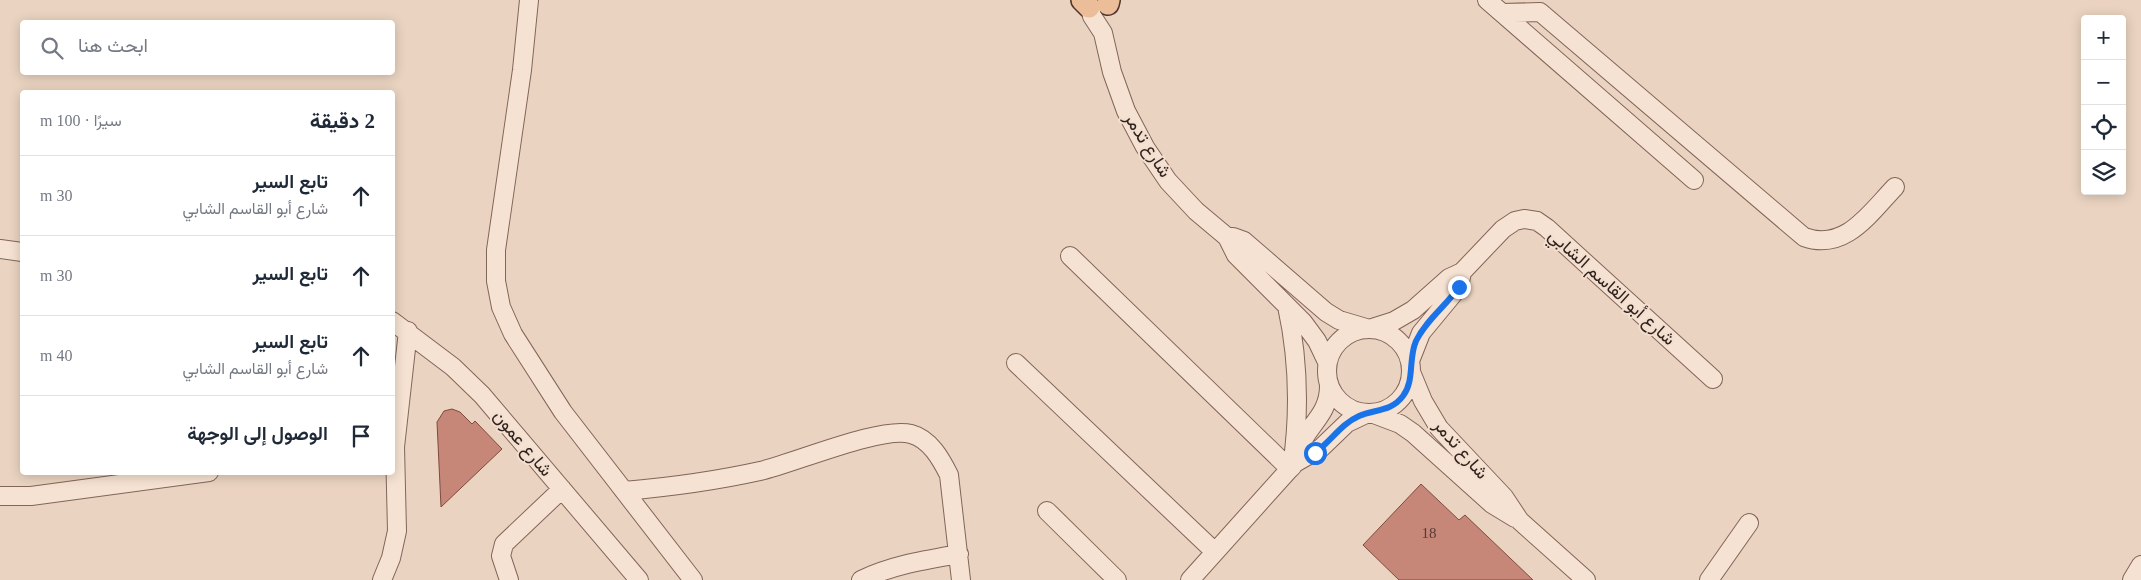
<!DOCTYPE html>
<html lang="ar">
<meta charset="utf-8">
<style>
:root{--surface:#fff;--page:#f2f2f3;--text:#1f2937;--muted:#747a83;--line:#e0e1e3}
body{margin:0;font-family:"Times New Roman",Vazirmatn,serif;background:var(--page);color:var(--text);direction:rtl}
.controls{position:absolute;right:15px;top:15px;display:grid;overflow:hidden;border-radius:5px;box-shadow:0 2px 12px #0003}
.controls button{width:45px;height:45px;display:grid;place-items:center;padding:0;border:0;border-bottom:1px solid var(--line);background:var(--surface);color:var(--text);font:25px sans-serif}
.stop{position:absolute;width:15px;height:15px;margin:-11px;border:4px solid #1a73e8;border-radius:50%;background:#fff}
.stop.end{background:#1a73e8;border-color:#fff;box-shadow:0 1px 5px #0008}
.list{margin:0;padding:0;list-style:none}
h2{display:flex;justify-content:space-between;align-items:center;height:65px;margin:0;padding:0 20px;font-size:21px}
h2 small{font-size:16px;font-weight:400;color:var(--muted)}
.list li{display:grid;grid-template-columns:32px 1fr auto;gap:15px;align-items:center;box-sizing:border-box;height:80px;padding:0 20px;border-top:1px solid var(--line)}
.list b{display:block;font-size:19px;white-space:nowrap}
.list p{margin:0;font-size:16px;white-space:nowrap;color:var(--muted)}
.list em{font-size:16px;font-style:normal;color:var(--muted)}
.icon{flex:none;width:28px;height:28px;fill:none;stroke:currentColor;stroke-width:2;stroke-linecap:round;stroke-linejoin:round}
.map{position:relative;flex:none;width:2141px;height:580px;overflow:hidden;direction:ltr}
.search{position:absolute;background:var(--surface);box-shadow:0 2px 12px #0003;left:20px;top:20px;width:375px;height:55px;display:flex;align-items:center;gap:12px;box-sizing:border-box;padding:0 18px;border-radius:5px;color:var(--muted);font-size:19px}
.panel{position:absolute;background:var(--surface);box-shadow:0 2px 12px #0003;left:20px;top:90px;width:375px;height:385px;border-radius:5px;direction:rtl}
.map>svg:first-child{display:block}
.building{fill:#c68678;stroke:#7f4b41}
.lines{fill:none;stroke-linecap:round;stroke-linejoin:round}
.minor-casing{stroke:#826559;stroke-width:20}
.major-casing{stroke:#4f352e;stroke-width:24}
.minor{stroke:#f6e2d2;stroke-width:18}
.major{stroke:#ebbe99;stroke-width:21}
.route{stroke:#1a73e8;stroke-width:6}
.labels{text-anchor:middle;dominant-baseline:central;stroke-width:4;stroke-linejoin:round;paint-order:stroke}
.number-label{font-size:15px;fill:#573b34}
.street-label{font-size:18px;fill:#32221d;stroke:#f2dfcf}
</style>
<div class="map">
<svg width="2141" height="580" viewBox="0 0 2141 580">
<rect width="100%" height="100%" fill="#ead3c0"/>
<path class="building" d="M 452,409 L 460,412 L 472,424 L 475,421 L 502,449 L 441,507 L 437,422 L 444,411 Z
M 1421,484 L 1459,520 L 1465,515 L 1533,580 L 1399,580 L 1363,545 Z"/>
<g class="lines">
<defs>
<path id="minor" d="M 529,0 L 522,70 L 496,250 L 496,281 L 501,307 L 513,334 L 563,412 L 693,580
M 1088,0 L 1092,16 L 1103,33 L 1112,72 L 1126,111 L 1145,147 L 1168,181 L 1196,211 L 1227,237 L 1236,255 L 1303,322 L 1317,341 L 1327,362
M 1487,0 L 1694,180
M 1503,13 L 1540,12 L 1804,237 C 1845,252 1870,213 1895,187
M 1227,237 L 1233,237 L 1244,241 L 1326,312 L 1339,320 L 1366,328
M 0,249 L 22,252
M 1070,256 L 1290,469
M 1287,306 C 1299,361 1300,412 1292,467
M 392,321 L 453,367 L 482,395 L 639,580
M 1372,328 L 1394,321 L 1413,310 L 1449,278 L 1462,272 L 1503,229 L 1515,221 L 1524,219 L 1537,221 L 1547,228 L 1713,379
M1327 371a42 42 0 1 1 84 0a42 42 0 1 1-84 0Z
M 1410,361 L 1421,333 L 1459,287 L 1462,272
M 1016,363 L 1215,552
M 1411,372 L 1423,401 L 1439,428 L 1504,497 L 1520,521 L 1586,580
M 1371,413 L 1400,424 L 1413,433 L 1492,504 L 1515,518
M 1297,453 C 1305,426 1329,417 1329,386
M 624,491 C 670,487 715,481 760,471 C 795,463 880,426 911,434 C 930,439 941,459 949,475 L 961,580
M 0,496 L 31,496 L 209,472
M 1047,511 L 1117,580
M 382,580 L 391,558 L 397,531 L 395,447 L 408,331
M 509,580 L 501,556 L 504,544 L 562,489
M 861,580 C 892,565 925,560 959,554
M 1190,580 L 1295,463 L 1321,448 L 1347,423 L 1368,413
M 1709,580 L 1749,523
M 2132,580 L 2141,565"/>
<path id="major" d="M 1082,0 L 1089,7
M 1108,4 L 1109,0"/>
</defs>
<use href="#minor" class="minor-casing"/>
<use href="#major" class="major-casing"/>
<use href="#minor" class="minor"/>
<use href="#major" class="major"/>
</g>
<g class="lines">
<path class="route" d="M 1315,453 C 1331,441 1341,424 1359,416 C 1375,409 1391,412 1403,396 C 1415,380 1408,359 1416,341 C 1426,320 1446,306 1459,287"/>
</g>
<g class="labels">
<g class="number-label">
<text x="1429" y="533">18</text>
</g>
<g class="street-label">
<text transform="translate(1148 145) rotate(58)">شارع تدمر</text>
<text transform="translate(1612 287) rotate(42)">شارع أبو القاسم الشابي</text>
<text transform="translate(523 443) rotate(50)">شارع عمون</text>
<text transform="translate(1461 449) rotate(49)">شارع تدمر</text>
</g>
</g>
</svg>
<div class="controls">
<button>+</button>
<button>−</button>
<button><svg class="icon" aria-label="locate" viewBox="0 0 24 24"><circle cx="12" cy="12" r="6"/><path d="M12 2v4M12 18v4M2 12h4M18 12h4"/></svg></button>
<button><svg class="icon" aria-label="layers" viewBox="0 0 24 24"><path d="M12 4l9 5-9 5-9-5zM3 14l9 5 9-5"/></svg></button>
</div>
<div class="stop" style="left:1315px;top:453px"></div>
<div class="stop end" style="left:1459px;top:287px"></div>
<div class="search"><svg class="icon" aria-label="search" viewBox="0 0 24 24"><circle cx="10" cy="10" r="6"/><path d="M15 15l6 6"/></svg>ابحث هنا</div>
<section class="panel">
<h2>2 دقيقة<small>سيرًا · 100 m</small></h2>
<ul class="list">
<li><svg class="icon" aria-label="ahead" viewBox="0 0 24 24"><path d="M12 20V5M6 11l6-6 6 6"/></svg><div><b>تابع السير</b><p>شارع أبو القاسم الشابي</p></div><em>30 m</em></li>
<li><svg class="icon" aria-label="ahead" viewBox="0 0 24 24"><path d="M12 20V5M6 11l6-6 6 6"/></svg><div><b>تابع السير</b></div><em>30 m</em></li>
<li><svg class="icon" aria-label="ahead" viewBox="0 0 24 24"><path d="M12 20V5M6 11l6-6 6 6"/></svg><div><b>تابع السير</b><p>شارع أبو القاسم الشابي</p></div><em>40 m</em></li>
<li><svg class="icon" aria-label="arrive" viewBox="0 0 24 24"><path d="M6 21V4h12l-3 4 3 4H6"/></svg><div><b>الوصول إلى الوجهة</b></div></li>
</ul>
</section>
</div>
